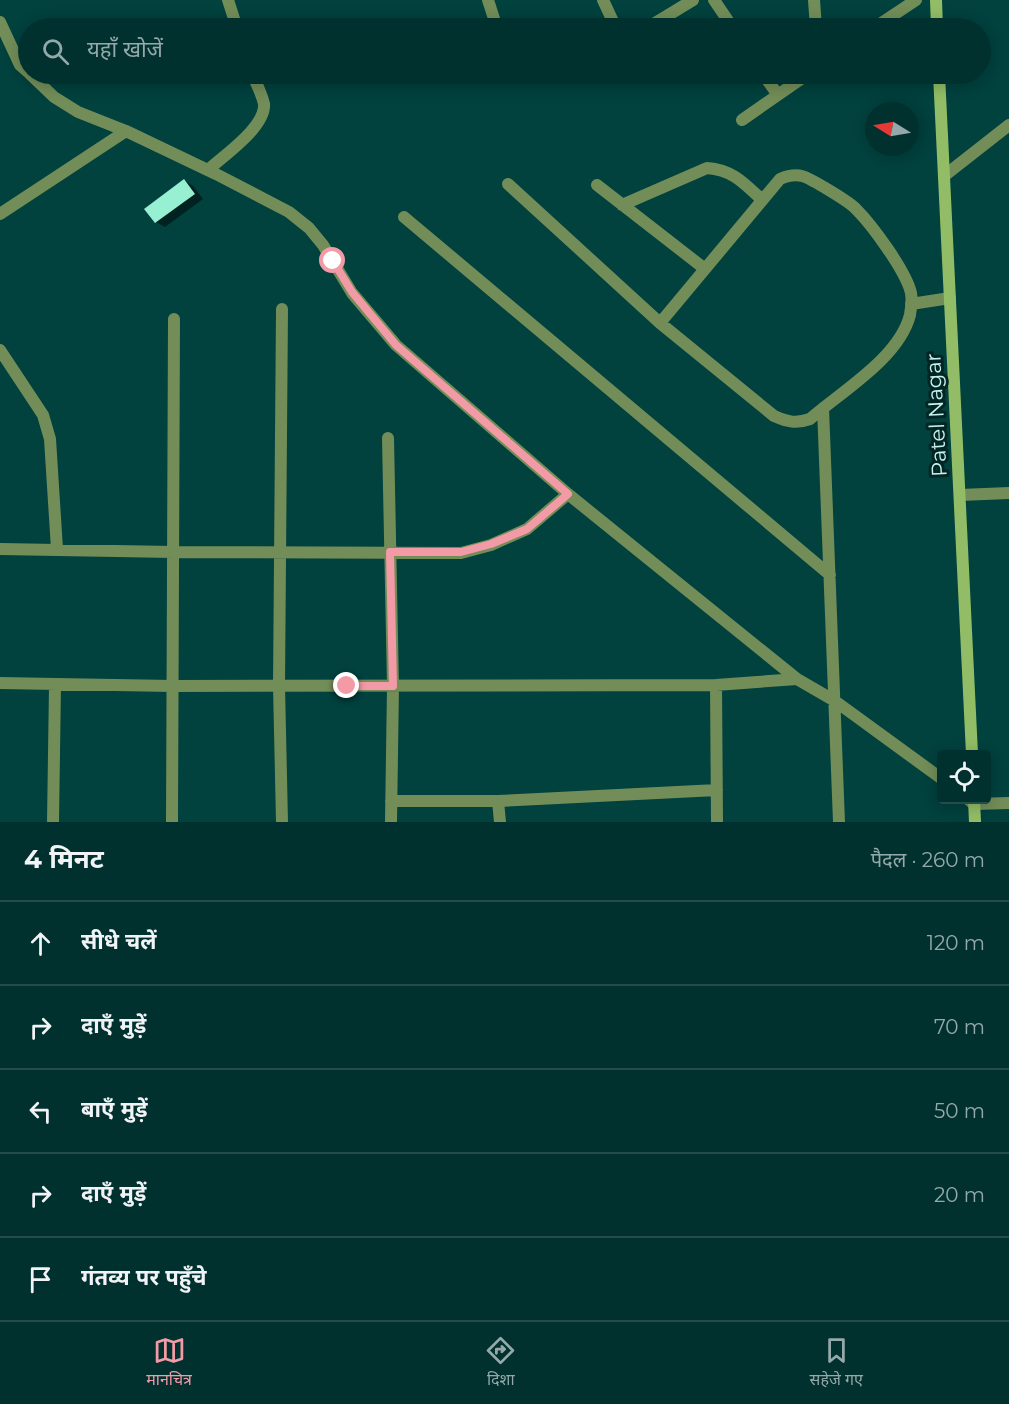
<!DOCTYPE html>
<html lang="hi">
<meta charset="utf-8">
<style>
:root{--surface:#01312e;--page:#0f3d3a;--text:#f1f3f6;--muted:#96a9aa;--line:#234c4a;--accent:#f39aa7}
body{margin:0;font-family:Montserrat,"Noto Sans Devanagari",sans-serif;background:var(--page);color:var(--text)}
.controls{position:absolute;right:18px;bottom:18px;display:grid;overflow:hidden;border-radius:6px;box-shadow:0 3px 15px #0003}
.controls button{width:54px;height:54px;display:grid;place-items:center;padding:0;border:0;border-bottom:2px solid var(--line);background:var(--surface);color:var(--text);font:30px sans-serif}
.compass{position:absolute;left:865px;top:102px;width:54px;height:54px;border-radius:50%;background:var(--surface);box-shadow:0 3px 15px #0003;rotate:281deg}
.stop{position:absolute;width:18px;height:18px;margin:-14px;border:4px solid #f39aa7;border-radius:50%;background:#fff}
.stop.end{background:#f39aa7;border-color:#fff;box-shadow:0 2px 6px #0008}
.list{margin:0;padding:0;list-style:none}
h2{display:flex;justify-content:space-between;align-items:center;height:78px;margin:0;padding:0 24px;font-size:26px}
h2 small{font-size:20px;font-weight:400;color:var(--muted)}
.list li{display:grid;grid-template-columns:39px 1fr auto;gap:18px;align-items:center;box-sizing:border-box;height:84px;padding:0 24px;border-top:2px solid var(--line)}
.list b{display:block;font-size:22px;white-space:nowrap}
.list em{font-size:20px;font-style:normal;color:var(--muted)}
.icon{flex:none;width:33px;height:33px;fill:none;stroke:currentColor;stroke-width:2;stroke-linecap:round;stroke-linejoin:round}
.map{position:relative;flex:none;width:1009px;height:822px;overflow:hidden}
.search{position:absolute;background:var(--surface);box-shadow:0 3px 15px #0003;left:18px;right:18px;top:18px;height:66px;display:flex;align-items:center;gap:15px;box-sizing:border-box;padding:0 21px;border-radius:33px;color:var(--muted);font-size:22px}
.sheet{height:498px;background:var(--surface)}
nav{display:flex;justify-content:space-around;align-items:center;box-sizing:border-box;height:84px;border-top:2px solid var(--line);background:var(--surface);font-size:16px;color:var(--muted)}
nav a{display:grid;justify-items:center;gap:3px}
nav .on{color:var(--accent)}
.map>svg:first-child{display:block}
.shadow{fill:#0007}
.building{fill:#97f0d1}
.lines{fill:none;stroke-linecap:round;stroke-linejoin:round}
.street{stroke:#728d58;stroke-width:12}
.secondary{stroke:#92bd66;stroke-width:12}
.route{stroke:#f39aa7;stroke-width:8}
.labels{text-anchor:middle;dominant-baseline:central;stroke-width:6;stroke-linejoin:round;paint-order:stroke}
.street-label{font-size:21px;fill:#c5f3f0;stroke:#032523}
</style>
<div class="map">
<svg width="1009" height="822" viewBox="0 0 1009 822">
<rect width="100%" height="100%" fill="#01413e"/>
<path class="shadow" d="M 185,181 L 193,186 L 203,199 L 165,227 L 156,222 Z"/>
<path class="building" d="M 184,179 L 195,194 L 155,223 L 144,209 Z"/>
<g class="lines">
<path class="street" d="M 228,0 L 237,28
M 488,0 L 497,28
M 603,0 L 616,28
M 714,0 L 733,28
M 814,0 L 816,28
M 0,22 L 20,65 L 28,72
M 647,28 L 693,0
M 874,28 L 916,0
M 30,74 L 54,97 L 78,112 L 126,131 L 216,174 L 289,212 L 309,228 L 323,245 L 352,293 L 396,345 L 568,494 L 797,679 L 835,701 L 942,779
M 763,74 L 778,95
M 742,120 L 808,74
M 208,170 C 223,156 266,127 264,104 C 262,94 256,83 252,74
M 944,176 L 1009,125
M 508,184 L 660,323 L 774,416 C 788,422 796,424 810,419 C 842,391 899,358 910,315 C 911,309 912,299 911,293 C 906,271 872,225 856,209 C 850,202 810,178 802,176 C 794,174 787,176 780,179 L 660,323
M 597,185 L 705,269
M 622,205 L 707,168 C 733,170 744,183 762,200
M 0,214 L 126,131
M 404,217 L 830,575
M 911,304 L 950,298
M 0,350 L 43,415 L 50,439 L 57,549
M 823,408 L 839,822
M 388,438 L 393,686 L 391,822
M 960,495 L 1009,493
M 0,549 L 173,552 L 461,553 L 491,545 L 527,529 L 568,494
M 0,683 L 172,686 L 716,685 L 797,679
M 716,685 L 717,822
M 969,800 L 974,804 L 1009,803
M 391,801 L 498,801 L 717,790
M 498,801 L 500,822
M 53,822 L 55,685
M 172,822 L 174,319
M 282,822 L 279,686 L 282,309"/>
<path class="secondary" d="M 936,0 L 937,28
M 939,74 L 972,754
M 974,800 L 975,822"/>
</g>
<g class="lines">
<path class="route" d="M 333,261 L 352,292 L 396,345 L 568,494 L 527,529 L 491,544 L 461,552 L 390,552 L 393,686 L 347,686"/>
</g>
<g class="labels">
<g class="street-label">
<text transform="translate(936 415) rotate(-93)">Patel Nagar</text>
</g>
</g>
</svg>
<div class="controls">
<button><svg class="icon" aria-label="locate" viewBox="0 0 24 24"><circle cx="12" cy="12" r="6"/><path d="M12 2v4M12 18v4M2 12h4M18 12h4"/></svg></button>
</div>
<svg class="compass" viewBox="-18 -18 36 36"><path d="M0-13l5 13h-10z" fill="#e53935"/><path d="M0 13l5-13h-10z" fill="#96a9aa"/></svg>
<div class="stop" style="left:333px;top:261px"></div>
<div class="stop end" style="left:347px;top:686px"></div>
<div class="search"><svg class="icon" aria-label="search" viewBox="0 0 24 24"><circle cx="10" cy="10" r="6"/><path d="M15 15l6 6"/></svg>यहाँ खोजें</div>
</div>
<section class="sheet">
<h2>4 मिनट<small>पैदल · 260 m</small></h2>
<ul class="list">
<li><svg class="icon" aria-label="ahead" viewBox="0 0 24 24"><path d="M12 20V5M6 11l6-6 6 6"/></svg><div><b>सीधे चलें</b></div><em>120 m</em></li>
<li><svg class="icon" aria-label="right" viewBox="0 0 24 24"><path d="M7 20v-9h11M14 6l5 5-5 5"/></svg><div><b>दाएँ मुड़ें</b></div><em>70 m</em></li>
<li><svg class="icon" aria-label="left" viewBox="0 0 24 24"><path d="M17 20v-9H6M10 6l-5 5 5 5"/></svg><div><b>बाएँ मुड़ें</b></div><em>50 m</em></li>
<li><svg class="icon" aria-label="right" viewBox="0 0 24 24"><path d="M7 20v-9h11M14 6l5 5-5 5"/></svg><div><b>दाएँ मुड़ें</b></div><em>20 m</em></li>
<li><svg class="icon" aria-label="arrive" viewBox="0 0 24 24"><path d="M6 21V4h12l-3 4 3 4H6"/></svg><div><b>गंतव्य पर पहुँचे</b></div></li>
</ul>
</section>
<nav>
<a class="on"><svg class="icon" aria-label="map" viewBox="0 0 24 24"><path d="M3 6l6-2 6 2 6-2v14l-6 2-6-2-6 2zM9 4v14M15 6v14"/></svg>मानचित्र</a>
<a><svg class="icon" aria-label="directions" viewBox="0 0 24 24"><path d="M12 3l9 9-9 9-9-9zM9 14v-3h6M13 9l2 2-2 2"/></svg>दिशा</a>
<a><svg class="icon" aria-label="saved" viewBox="0 0 24 24"><path d="M7 4h10v16l-5-4-5 4z"/></svg>सहेजे गए</a>
</nav>
